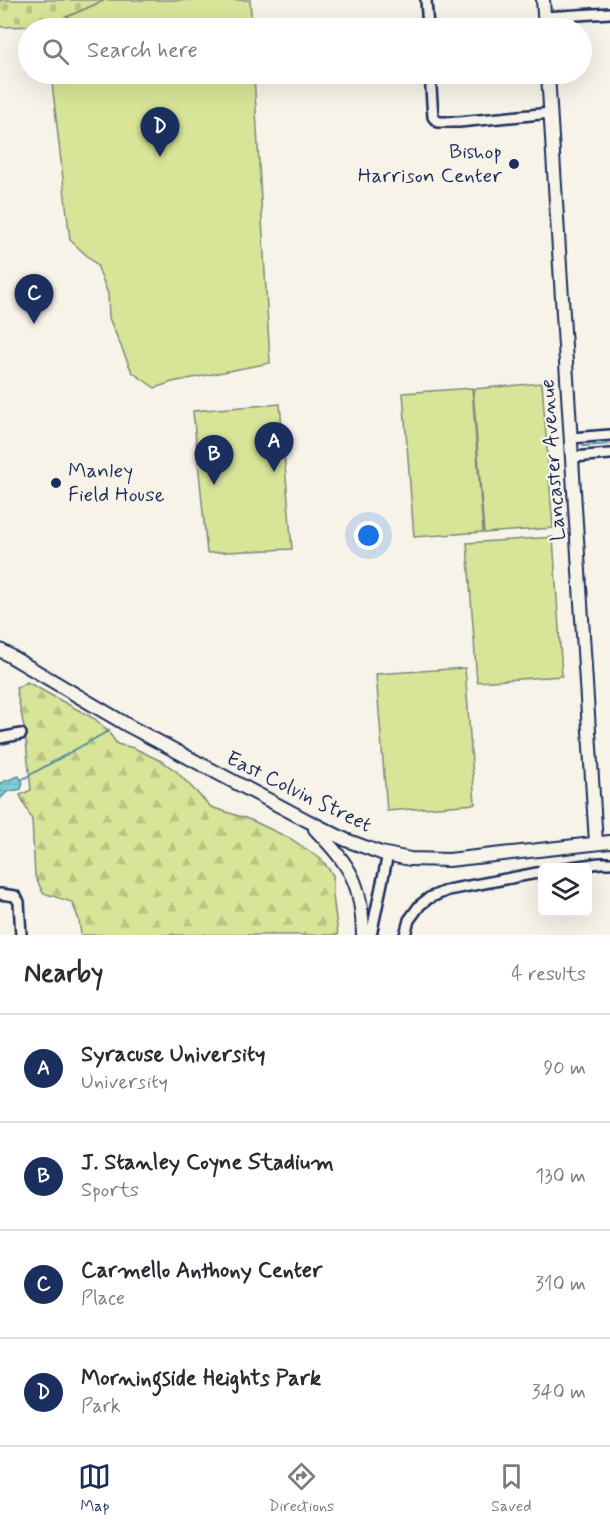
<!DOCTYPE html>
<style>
:root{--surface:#fff;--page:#f7f7f7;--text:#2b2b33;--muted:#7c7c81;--line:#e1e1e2;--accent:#1b2f5e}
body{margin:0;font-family:Mynerve,sans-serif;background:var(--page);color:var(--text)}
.controls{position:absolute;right:18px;bottom:18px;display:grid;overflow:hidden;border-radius:9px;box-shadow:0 6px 24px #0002}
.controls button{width:54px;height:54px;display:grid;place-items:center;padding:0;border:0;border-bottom:2px solid var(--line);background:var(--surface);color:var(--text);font:30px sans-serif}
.you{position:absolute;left:369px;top:536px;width:21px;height:21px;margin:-15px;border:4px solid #fff;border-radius:50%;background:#1a73e8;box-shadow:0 0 0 9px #1a73e833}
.badge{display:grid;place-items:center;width:39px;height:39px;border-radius:50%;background:var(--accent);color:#fff;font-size:20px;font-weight:700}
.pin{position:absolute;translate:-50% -50px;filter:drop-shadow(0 2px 3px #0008)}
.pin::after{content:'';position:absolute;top:32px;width:21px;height:18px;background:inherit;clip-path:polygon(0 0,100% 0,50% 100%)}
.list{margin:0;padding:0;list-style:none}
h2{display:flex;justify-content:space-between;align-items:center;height:78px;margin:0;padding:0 24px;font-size:26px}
h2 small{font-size:20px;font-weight:400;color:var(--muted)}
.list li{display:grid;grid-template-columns:39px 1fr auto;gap:18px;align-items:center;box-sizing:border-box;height:108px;padding:0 24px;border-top:2px solid var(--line)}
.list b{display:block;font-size:22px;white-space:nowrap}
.list p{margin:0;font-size:20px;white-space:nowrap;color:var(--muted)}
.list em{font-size:20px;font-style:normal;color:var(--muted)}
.icon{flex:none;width:33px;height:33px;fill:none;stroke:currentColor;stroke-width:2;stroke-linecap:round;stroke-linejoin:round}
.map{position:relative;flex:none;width:610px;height:935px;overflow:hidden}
.search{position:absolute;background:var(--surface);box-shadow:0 6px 24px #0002;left:18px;right:18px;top:18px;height:66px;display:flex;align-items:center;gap:15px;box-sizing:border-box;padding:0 21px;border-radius:33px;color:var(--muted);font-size:22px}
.sheet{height:510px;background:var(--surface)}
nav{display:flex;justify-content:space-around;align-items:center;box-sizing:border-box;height:84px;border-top:2px solid var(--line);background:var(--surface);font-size:16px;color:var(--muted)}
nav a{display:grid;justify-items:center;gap:3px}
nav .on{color:var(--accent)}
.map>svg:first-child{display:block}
.green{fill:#d8e497;stroke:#7a8a7a;stroke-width:1.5}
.forest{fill:url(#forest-firs);stroke:#7a8a7a;stroke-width:1.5}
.cemetery{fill:url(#cemetery-stones);stroke:#7a8a7a;stroke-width:1.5}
.water{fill:url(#water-rules);stroke:#558ea5;stroke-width:1.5}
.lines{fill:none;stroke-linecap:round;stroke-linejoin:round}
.stream{stroke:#558ea5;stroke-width:2}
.street-casing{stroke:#1b2f5e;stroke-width:14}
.secondary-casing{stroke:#1b2f5e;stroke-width:16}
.street{stroke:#f7f3e8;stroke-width:9}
.secondary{stroke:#f7f3e8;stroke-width:12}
.poi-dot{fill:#1b2f5e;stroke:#f7f3e8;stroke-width:2}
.labels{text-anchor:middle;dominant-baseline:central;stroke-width:4.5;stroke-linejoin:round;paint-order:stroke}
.poi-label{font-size:21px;fill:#1b2f5e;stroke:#f7f3e8;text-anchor:end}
.street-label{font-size:21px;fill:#1b2f5e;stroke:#f7f3e8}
</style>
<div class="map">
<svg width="610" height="935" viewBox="0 0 610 935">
<defs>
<pattern id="forest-firs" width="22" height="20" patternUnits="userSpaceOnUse" patternTransform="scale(1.5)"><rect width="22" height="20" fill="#d8e497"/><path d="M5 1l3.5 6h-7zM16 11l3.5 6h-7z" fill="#b9c485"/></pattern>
<pattern id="cemetery-stones" width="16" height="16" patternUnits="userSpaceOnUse" patternTransform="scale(1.5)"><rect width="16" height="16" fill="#d8e497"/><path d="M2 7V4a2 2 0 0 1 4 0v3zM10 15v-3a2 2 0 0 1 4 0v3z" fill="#b9c485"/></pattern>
<pattern id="water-rules" width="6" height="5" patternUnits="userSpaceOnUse" patternTransform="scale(1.5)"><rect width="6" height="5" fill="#7ccdd5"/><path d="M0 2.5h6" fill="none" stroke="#6bb0b9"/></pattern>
</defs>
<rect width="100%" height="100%" fill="#f7f3e8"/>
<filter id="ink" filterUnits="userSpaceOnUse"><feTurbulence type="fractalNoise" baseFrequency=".0167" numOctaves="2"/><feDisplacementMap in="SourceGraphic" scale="12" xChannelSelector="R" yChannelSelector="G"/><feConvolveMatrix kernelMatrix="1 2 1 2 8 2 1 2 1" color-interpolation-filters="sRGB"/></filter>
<g filter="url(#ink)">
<path class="green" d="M 105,0 L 250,0 L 252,28 L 46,28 L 46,26 Z
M 51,74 L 254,74 L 270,363 L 172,382 L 155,388 L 132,372 L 109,318 L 108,294 L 97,265 L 70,240 Z
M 542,383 L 553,528 L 484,533 L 473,389 Z
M 472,388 L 483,532 L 414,537 L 403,393 Z
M 280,404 L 292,549 L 207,553 L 193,411 Z
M 553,537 L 562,676 L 477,682 L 467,543 Z
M 465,668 L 475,804 L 387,811 L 376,674 Z"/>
<path class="forest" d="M 27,682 L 95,719 L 108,731 L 117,744 L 134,748 L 163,762 L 176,771 L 211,807 L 251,820 L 291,839 L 322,860 L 333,875 L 333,895 L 338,935 L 81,935 L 79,920 L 72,902 L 43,893 L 35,876 L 32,820 L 20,795 L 31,790 L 25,732 L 16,688 Z"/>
<path class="cemetery" d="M 0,0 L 105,0 L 46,26 L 0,27 Z"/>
<path class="water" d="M 19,776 L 23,783 L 21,789 L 7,792 L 0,799 L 0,783 Z"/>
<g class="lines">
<path class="stream" d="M 583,446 L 610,444
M 21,780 L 110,730"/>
<defs>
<path id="street" d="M 426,0 L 428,28
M 544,17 L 610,13
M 430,74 L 433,117 L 438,122 L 459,122 L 551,113
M 571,438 L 610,435
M 573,457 L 610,454
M 0,738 L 21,734
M 565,868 L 600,863 L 610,863
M 0,894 L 15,896 L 19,902 L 21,935
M 371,935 L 388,854
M 405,935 L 409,920 L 420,905 L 429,898 L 448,890 L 542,872"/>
<path id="secondary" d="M 543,0 L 545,28
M 548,74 L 596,843
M 0,650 L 129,726 L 308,821 L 346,840 L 381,853 L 410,859 L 449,860 L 610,842
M 315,829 C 350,866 362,882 363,935"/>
</defs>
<use href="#street" class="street-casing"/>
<use href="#secondary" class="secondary-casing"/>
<use href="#street" class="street"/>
<use href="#secondary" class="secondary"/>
</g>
</g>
<g class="poi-dot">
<circle cx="514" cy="164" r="6"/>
<circle cx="56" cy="483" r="6"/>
</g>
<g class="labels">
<g class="poi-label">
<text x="502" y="152">Bishop<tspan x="502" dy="24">Harrison Center</tspan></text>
<text x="68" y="471" text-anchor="start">Manley<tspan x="68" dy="24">Field House</tspan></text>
</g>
<g class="street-label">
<text transform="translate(553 460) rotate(-94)">Lancaster Avenue</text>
<text transform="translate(299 792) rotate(26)">East Colvin Street</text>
</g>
</g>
</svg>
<div class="controls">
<button><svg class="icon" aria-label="layers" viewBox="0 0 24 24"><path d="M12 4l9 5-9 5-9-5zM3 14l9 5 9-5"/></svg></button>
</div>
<div class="you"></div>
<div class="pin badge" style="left:274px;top:472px">A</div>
<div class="pin badge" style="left:214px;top:485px">B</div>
<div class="pin badge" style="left:34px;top:324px">C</div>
<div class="pin badge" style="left:160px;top:157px">D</div>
<div class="search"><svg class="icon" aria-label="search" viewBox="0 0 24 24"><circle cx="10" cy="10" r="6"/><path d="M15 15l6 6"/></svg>Search here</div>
</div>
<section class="sheet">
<h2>Nearby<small>4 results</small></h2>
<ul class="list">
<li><span class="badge">A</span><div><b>Syracuse University</b><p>University</p></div><em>90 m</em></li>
<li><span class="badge">B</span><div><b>J. Stanley Coyne Stadium</b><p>Sports</p></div><em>130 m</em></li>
<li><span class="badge">C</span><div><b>Carmello Anthony Center</b><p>Place</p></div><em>310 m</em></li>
<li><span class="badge">D</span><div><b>Morningside Heights Park</b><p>Park</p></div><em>340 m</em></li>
</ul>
</section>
<nav>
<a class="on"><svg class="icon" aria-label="map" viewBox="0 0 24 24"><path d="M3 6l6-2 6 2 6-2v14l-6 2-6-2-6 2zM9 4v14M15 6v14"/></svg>Map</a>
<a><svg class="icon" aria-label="directions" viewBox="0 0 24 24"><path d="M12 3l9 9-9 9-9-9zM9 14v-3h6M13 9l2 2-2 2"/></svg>Directions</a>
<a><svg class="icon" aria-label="saved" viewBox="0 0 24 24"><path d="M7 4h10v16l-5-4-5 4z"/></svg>Saved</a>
</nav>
